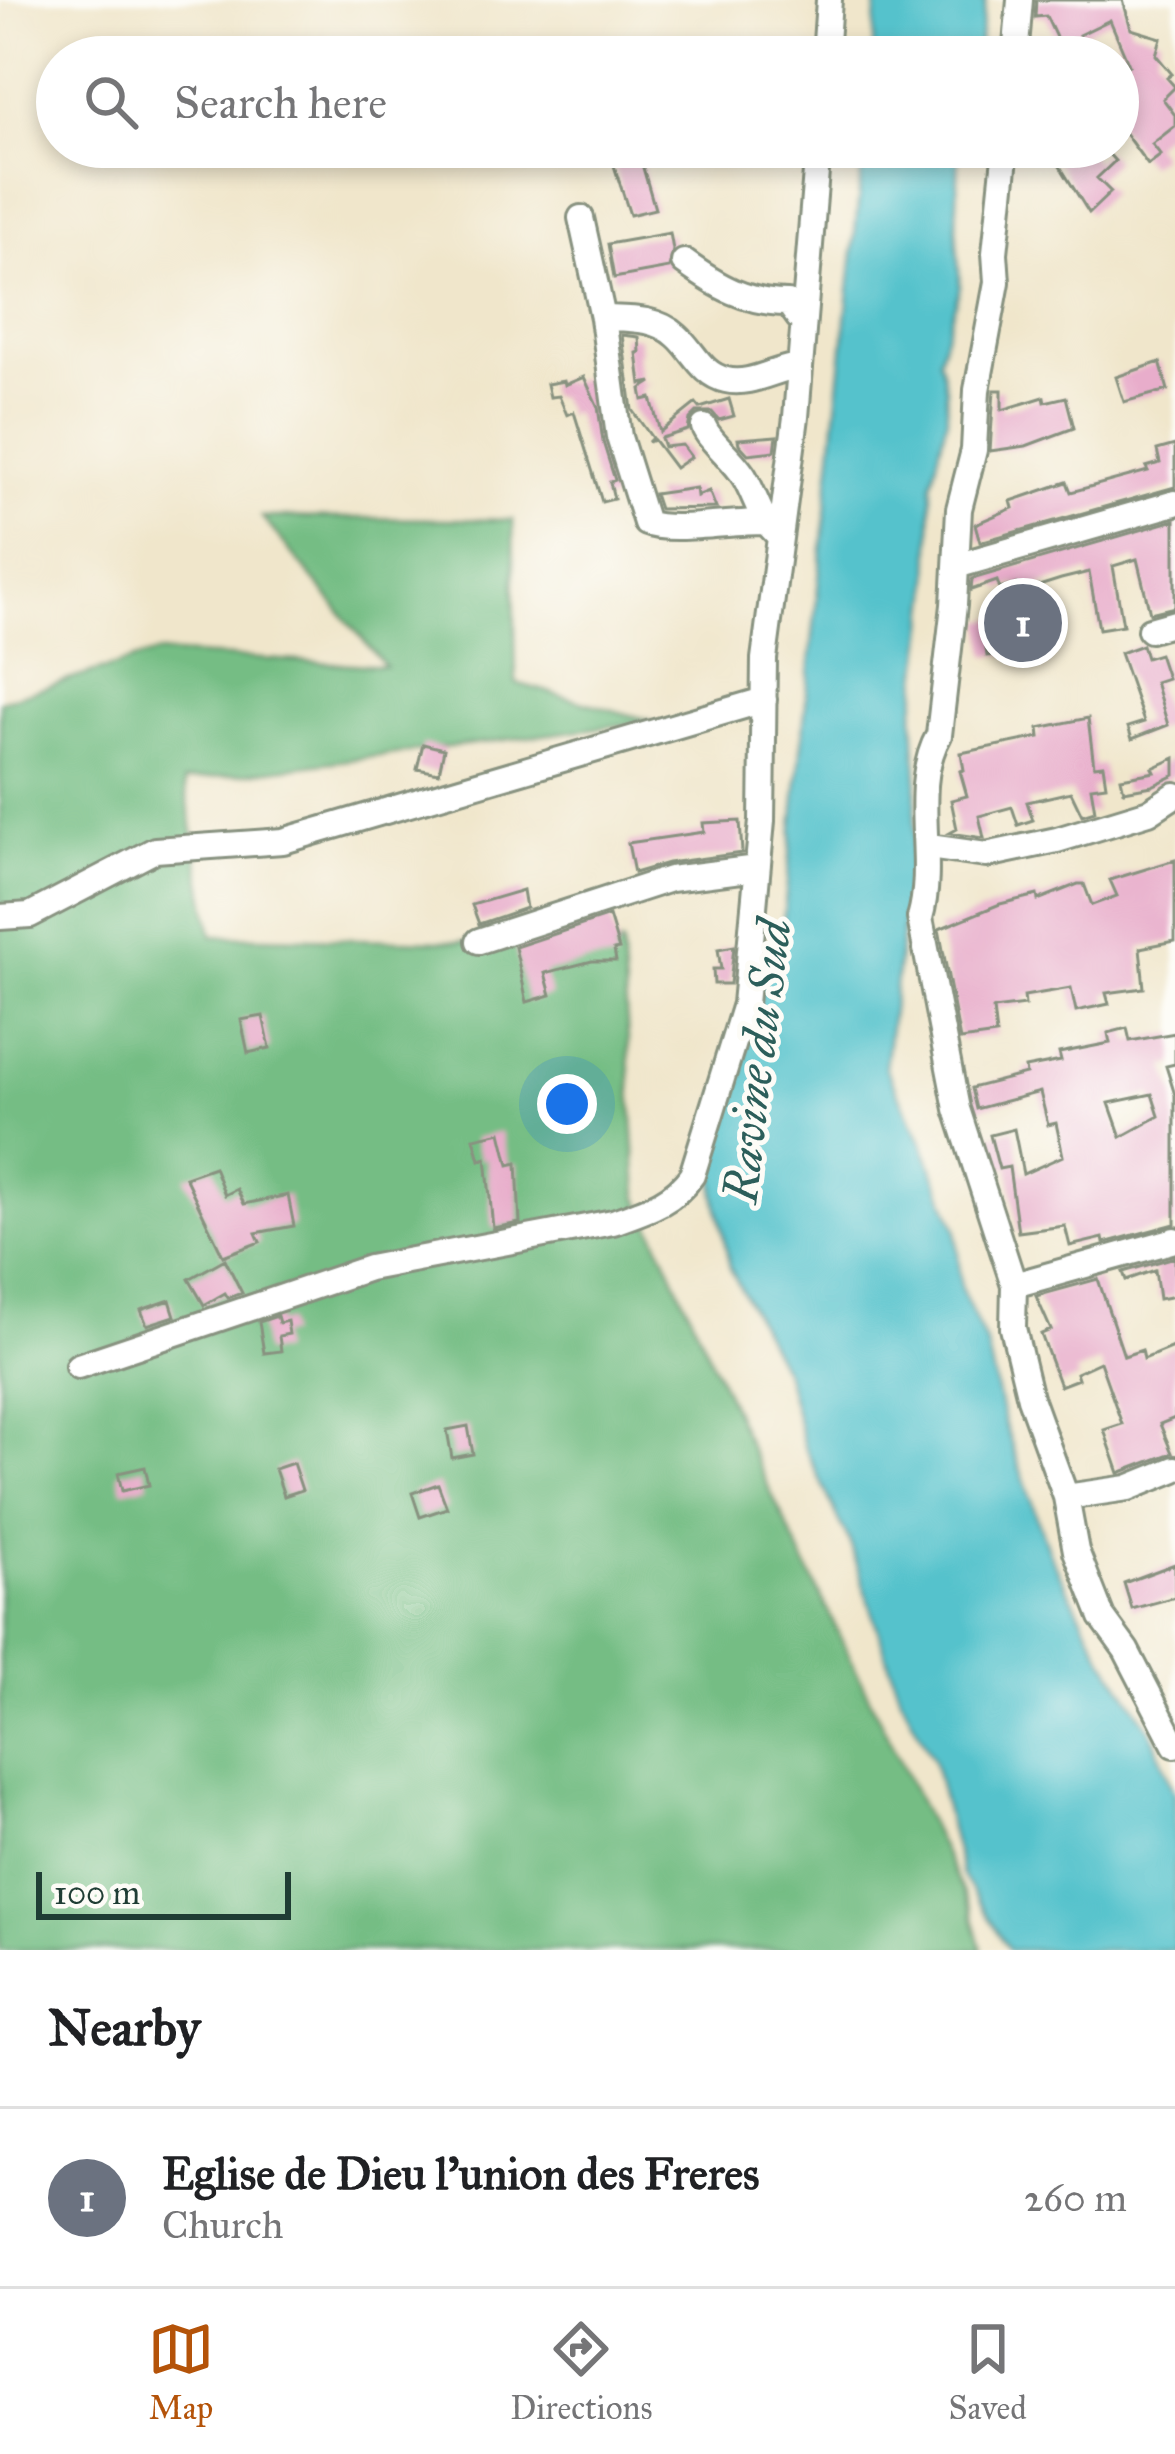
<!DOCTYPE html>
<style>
:root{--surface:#fff;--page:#f6f6f6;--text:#202124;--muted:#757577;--line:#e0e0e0;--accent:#b45309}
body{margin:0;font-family:"IM FELL Great Primer",serif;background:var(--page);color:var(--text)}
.scale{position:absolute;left:36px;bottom:30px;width:255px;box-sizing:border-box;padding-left:12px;border:6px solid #1f3d34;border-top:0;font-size:33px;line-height:42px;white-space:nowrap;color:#1f3d34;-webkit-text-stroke:9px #fdfcf7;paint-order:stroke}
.you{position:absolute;left:567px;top:1104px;width:42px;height:42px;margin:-30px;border:9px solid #fff;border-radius:50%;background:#1a73e8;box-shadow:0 0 0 18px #1a73e833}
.badge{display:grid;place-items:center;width:78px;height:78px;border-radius:50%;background:var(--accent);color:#fff;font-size:39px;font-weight:700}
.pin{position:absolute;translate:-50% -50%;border:6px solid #fff;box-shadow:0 3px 12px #0006}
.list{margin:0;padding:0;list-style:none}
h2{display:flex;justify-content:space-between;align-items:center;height:156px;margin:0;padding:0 48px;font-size:51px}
h2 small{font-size:39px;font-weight:400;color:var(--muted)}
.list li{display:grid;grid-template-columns:78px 1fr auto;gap:36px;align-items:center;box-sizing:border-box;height:180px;padding:0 48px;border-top:3px solid var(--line)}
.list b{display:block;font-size:45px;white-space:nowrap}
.list p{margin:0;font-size:39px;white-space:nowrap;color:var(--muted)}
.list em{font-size:39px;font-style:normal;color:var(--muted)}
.icon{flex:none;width:66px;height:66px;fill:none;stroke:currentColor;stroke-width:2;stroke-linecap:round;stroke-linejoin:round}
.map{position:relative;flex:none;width:1175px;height:1950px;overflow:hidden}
.search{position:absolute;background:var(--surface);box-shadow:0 6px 18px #0003;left:36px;right:36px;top:36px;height:132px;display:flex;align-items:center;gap:30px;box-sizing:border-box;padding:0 42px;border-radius:66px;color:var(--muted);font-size:45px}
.sheet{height:336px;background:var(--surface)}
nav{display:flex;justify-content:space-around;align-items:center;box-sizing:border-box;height:168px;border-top:3px solid var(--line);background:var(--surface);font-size:33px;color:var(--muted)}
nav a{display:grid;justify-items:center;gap:6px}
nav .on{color:var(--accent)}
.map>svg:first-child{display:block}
.forest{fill:#74bd84;stroke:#4a7d5c;stroke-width:3}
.water{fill:#54c2cc;stroke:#3a8080;stroke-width:3}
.building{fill:#e8adcb;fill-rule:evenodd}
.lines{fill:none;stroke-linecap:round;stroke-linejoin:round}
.minor-casing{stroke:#889280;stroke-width:30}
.minor{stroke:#fff;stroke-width:24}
.labels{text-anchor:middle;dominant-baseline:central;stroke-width:10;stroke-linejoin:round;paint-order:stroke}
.water-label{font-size:48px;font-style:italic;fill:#2c5e5a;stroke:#fdfcf7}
</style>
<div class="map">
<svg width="1175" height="1950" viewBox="0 0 1175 1950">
<rect width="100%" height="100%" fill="#fdfcf7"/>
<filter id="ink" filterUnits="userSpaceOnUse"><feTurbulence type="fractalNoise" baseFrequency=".00833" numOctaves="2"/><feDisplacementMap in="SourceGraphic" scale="24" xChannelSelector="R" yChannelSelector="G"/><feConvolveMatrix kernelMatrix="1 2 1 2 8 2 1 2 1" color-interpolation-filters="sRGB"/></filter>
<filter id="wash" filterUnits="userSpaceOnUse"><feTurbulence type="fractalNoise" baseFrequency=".004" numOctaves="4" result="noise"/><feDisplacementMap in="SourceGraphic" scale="48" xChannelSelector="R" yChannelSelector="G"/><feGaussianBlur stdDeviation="2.7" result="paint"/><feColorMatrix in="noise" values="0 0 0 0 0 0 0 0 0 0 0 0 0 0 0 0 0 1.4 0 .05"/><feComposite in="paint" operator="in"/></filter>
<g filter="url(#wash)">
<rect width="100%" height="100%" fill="#f0e6cb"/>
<path class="forest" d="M 262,517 L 513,520 L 516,683 L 652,721 L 184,781 L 212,936 L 622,945 L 638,1196 L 756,1461 L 971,1910 L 982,1950 L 0,1950 L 0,701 L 157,653 L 385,666 Z"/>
<path class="water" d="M 877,0 L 986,0 L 977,57 L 872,57 Z
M 864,147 L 959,147 L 956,227 L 960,287 L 939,358 L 946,388 L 947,417 L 932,483 L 930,595 L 914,716 L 917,777 L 914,837 L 885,1067 L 921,1139 L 956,1228 L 961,1288 L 987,1346 L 1004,1422 L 1050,1555 L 1100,1652 L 1151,1731 L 1175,1794 L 1175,1950 L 1009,1950 L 962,1876 L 933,1759 L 899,1694 L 850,1543 L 804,1446 L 785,1373 L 730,1268 L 715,1194 L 714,1164 L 724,1089 L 745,1054 L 750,1019 L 781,942 Z"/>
<g id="blocks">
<path class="building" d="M 1036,0 L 1123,0 L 1131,29 L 1161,38 L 1156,55 L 1172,74 L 1167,78 L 1175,87 L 1163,99 L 1175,115 L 1175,126 L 1152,144 L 1161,155 L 1148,165 L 1118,124 L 1118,71 L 1129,65 L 1110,20 L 1079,35 L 1086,52 L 1073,57 L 1049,57 L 1061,48 L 1046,16 L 1035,17 Z
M 608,147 L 637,147 L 655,209 L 630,215 Z
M 1048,147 L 1086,147 L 1095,162 L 1107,152 L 1115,161 L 1097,178 L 1111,192 L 1089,213 Z
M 670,233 L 673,250 L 669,268 L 614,278 L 608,244 Z
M 622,335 L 639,337 L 640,352 L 637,353 L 641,384 L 652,382 L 641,389 L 643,400 L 651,398 L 660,432 L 696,403 L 700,408 L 729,399 L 734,416 L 719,420 L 712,412 L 697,412 L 690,419 L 688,430 L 661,438 L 664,447 L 682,445 L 691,457 L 675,468 L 654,440 L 648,442 L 652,438 L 632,410 Z
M 1160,362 L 1168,390 L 1124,402 L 1116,377 Z
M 584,377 L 598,407 L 603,442 L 615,480 L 610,482 L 614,499 L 602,502 L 574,412 L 567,415 L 559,396 L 550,397 L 547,384 L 564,381 L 565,385 Z
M 994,390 L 1002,390 L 1002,410 L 1044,397 L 1045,402 L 1066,397 L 1074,428 L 1026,446 L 990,451 Z
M 777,436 L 775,451 L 748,454 L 739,444 L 738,439 Z
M 1175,445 L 1175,487 L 980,542 L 975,524 L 1013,508 L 1011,501 L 1067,482 L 1071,492 L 1148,471 L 1146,467 L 1160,463 L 1157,450 Z
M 696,488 L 697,496 L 709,491 L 716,508 L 659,509 L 654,494 Z
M 1175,520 L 1175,607 L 1150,613 L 1137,559 L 1113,566 L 1123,625 L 1099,629 L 1089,572 L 1061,579 L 1039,586 L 1042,594 L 1036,595 L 1044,647 L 987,656 L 982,621 L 1026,614 L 1017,584 L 1000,589 L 997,581 L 971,590 L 972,579 Z
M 1142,645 L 1146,658 L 1159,654 L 1167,678 L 1155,682 L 1168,725 L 1132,739 L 1128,727 L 1144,722 L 1120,653 Z
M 1088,718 L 1094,766 L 1103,765 L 1106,785 L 1091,787 L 1095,811 L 1082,815 L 1071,792 L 1027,802 L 1033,820 L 1018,825 L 1012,807 L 979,816 L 984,838 L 950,833 L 957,829 L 951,800 L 967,796 L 960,771 L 964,770 L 961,753 L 1040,737 L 1039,728 Z
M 423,744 L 444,749 L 439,773 L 417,769 Z
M 1175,758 L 1175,775 L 1152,786 L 1124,791 L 1121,778 L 1155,772 L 1153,768 Z
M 740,821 L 742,853 L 668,863 L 634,873 L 628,843 L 704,832 L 703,823 Z
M 1175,860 L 1175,941 L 1140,948 L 1144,988 L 1106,993 L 1109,1004 L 1076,1011 L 1071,988 L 1024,996 L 1025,1005 L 993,1009 L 996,1035 L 960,1040 L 939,929 L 1000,904 L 1037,895 L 1038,900 L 1078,884 L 1084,884 L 1092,905 L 1117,896 L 1110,880 Z
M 523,890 L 526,908 L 479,924 L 472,905 Z
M 609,916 L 619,949 L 614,950 L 616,961 L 592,961 L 545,973 L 551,995 L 527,1002 L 515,947 Z
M 734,946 L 730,984 L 714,984 L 713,969 L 721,969 L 718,949 Z
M 263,1016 L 270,1048 L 248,1053 L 241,1020 Z
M 1127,1028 L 1130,1041 L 1175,1033 L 1175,1064 L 1166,1066 L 1175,1095 L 1175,1224 L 1104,1243 L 1103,1238 L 1070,1246 L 1065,1226 L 1018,1232 L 1009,1167 L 999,1169 L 990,1135 L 1014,1129 L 1023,1174 L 1063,1156 L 1056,1123 L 1048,1125 L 1040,1092 L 976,1109 L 971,1088 L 1026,1074 L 1025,1068 L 1061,1061 L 1059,1053 L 1110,1043 L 1108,1033 ZM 1152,1094 L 1159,1116 L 1121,1137 L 1109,1103 Z
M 501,1132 L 509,1165 L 517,1163 L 520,1223 L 493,1228 L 486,1158 L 480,1160 L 474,1138 Z
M 214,1167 L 225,1195 L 237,1189 L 244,1204 L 288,1195 L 294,1226 L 256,1233 L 260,1242 L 223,1256 L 185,1177 Z
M 1175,1257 L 1175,1296 L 1159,1299 L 1155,1270 L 1126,1280 L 1123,1272 Z
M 225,1259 L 242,1293 L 228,1298 L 225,1293 L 204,1305 L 189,1279 Z
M 1098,1279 L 1124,1356 L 1142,1350 L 1144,1359 L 1175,1346 L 1175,1418 L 1160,1424 L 1172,1453 L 1119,1473 L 1104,1430 L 1122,1424 L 1100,1362 L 1076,1373 L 1078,1379 L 1060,1386 L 1041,1334 L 1051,1330 L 1036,1296 Z
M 170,1300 L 175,1316 L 147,1325 L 141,1310 Z
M 277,1316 L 279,1323 L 287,1321 L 289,1334 L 279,1336 L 281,1351 L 264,1353 L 259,1322 Z
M 468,1426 L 473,1454 L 452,1458 L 447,1430 Z
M 293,1463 L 302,1490 L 284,1496 L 275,1469 Z
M 145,1467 L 149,1485 L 122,1491 L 118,1473 Z
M 438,1484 L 447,1508 L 420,1517 L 412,1493 Z
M 1175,1564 L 1175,1597 L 1132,1609 L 1124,1583 Z"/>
</g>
</g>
<g filter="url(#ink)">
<use href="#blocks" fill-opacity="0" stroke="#889280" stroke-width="3"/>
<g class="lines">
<defs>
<path id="minor" d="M 825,57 L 829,0
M 1015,57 L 1020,0
M 1006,147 L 995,253 L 997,282 L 977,390 L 974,450 L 959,509 L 954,605 L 939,735 C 909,788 937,859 920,918 L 957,1109 L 1014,1285 L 1013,1328 L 1030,1398 L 1066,1497 L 1076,1551 L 1102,1617 L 1126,1650 L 1175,1745
M 581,218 L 603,318 C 629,319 656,317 677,336 C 694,351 701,374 726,380 C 751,386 775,368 800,366
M 684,262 C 717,286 746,303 788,303 L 799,318 L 804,316
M 603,318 L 619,437 L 646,523 C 669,533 735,521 766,522 L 780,537
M 704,427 C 710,442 735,460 745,478 C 753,492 758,508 766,522
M 956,566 L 1175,503
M 1150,630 L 1175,623
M 929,847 L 986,855 L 1057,840 L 1149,812 L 1175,795
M 0,917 L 30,915 L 155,850 L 283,841 L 764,700
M 479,941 L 670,879 L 757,868
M 1014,1285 L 1175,1240
M 78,1366 L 369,1268 L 613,1222 C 644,1211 673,1203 692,1175 L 745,1004 L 762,821 L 764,659 L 796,417 L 818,147
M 1066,1497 L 1128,1488 L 1175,1469"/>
</defs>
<use href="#minor" class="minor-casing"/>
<use href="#minor" class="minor"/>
</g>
</g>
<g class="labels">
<g class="water-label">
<text transform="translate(757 1061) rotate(-83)">Ravine du Sud</text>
</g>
</g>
</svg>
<div class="scale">100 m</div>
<div class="you"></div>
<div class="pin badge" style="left:1023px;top:623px;background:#6b7280">1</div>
<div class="search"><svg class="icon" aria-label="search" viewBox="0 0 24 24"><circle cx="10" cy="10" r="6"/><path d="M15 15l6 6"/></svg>Search here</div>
</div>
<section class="sheet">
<h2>Nearby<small></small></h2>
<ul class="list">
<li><span class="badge" style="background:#6b7280">1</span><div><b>Eglise de Dieu l'union des Freres</b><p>Church</p></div><em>260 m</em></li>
</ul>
</section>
<nav>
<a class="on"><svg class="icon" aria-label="map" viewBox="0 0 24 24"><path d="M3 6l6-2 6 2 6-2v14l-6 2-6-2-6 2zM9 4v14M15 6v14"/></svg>Map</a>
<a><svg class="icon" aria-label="directions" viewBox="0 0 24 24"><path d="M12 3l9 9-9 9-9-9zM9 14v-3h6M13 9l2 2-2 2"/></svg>Directions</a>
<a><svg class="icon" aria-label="saved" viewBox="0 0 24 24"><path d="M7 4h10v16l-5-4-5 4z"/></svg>Saved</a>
</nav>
